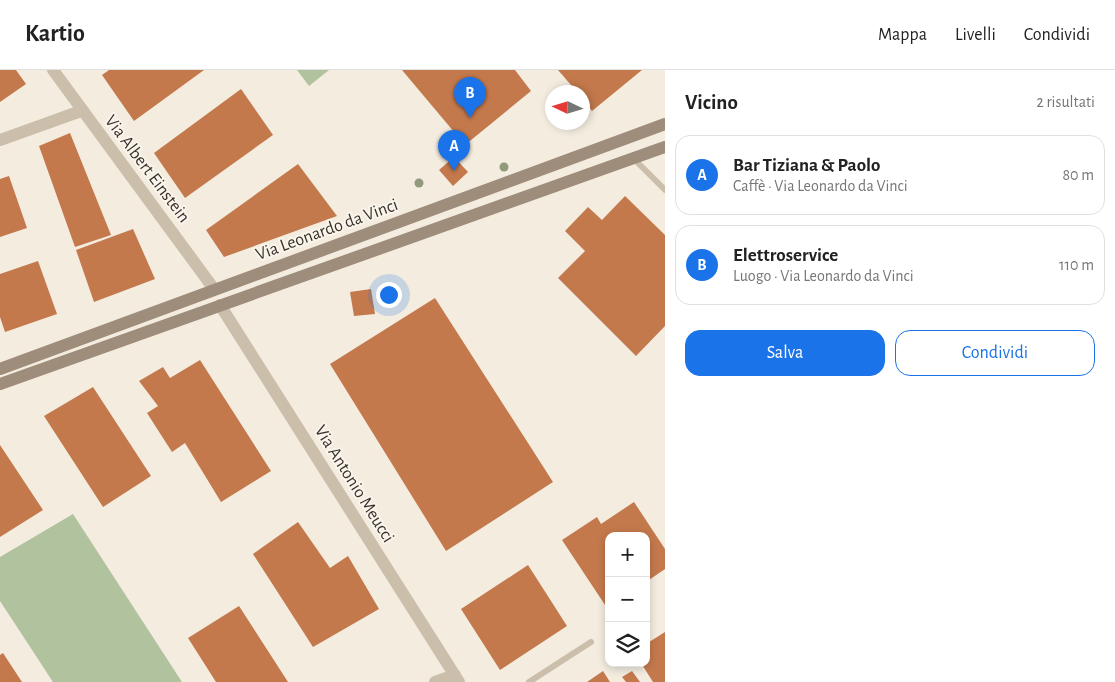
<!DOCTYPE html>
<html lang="it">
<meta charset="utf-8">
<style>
:root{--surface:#fff;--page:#f6f6f6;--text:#222;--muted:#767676;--line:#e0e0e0;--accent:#1a73e8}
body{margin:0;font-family:"Alegreya Sans",sans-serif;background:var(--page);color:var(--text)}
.controls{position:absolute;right:15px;bottom:15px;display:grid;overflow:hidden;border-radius:10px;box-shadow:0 2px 8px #0003}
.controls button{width:45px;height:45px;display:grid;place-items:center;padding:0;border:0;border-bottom:1px solid var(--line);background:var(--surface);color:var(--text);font:25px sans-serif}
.compass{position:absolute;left:545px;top:15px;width:45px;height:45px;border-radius:50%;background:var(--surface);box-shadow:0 2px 8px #0003;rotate:274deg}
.you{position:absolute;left:388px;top:224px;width:18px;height:18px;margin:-12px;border:4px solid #fff;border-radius:50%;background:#1a73e8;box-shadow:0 0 0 8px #1a73e833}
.badge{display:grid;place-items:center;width:32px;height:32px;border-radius:50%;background:var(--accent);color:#fff;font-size:16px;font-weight:700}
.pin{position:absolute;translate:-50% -41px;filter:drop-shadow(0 1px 2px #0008)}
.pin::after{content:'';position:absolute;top:26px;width:18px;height:15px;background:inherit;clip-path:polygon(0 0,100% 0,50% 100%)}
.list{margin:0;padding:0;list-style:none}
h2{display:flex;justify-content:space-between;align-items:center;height:65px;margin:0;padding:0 20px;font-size:21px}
h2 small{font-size:16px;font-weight:400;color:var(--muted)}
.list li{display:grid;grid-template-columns:32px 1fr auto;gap:15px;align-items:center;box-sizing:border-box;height:80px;margin:0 10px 10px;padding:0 10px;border:1px solid var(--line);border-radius:15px}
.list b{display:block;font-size:19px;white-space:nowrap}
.list p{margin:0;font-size:16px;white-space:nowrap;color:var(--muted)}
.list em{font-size:16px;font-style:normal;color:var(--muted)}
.actions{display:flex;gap:10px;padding:15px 20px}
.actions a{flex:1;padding:11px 0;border:1px solid var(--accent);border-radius:15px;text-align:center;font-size:18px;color:var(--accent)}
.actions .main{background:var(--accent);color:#fff}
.icon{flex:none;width:28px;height:28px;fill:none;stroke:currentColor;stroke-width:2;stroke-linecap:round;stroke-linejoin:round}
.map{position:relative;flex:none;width:665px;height:612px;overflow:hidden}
header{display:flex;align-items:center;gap:30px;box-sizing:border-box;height:70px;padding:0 25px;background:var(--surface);border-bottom:1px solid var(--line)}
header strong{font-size:24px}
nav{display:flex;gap:28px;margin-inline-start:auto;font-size:18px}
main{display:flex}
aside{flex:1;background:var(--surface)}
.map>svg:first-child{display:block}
.green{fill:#b1c29f}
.building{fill:#c4794c}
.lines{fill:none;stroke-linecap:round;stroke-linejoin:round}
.lane{stroke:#cbbeab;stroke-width:6}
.street{stroke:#cbbeab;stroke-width:12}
.secondary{stroke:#9f8d7c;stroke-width:12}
.tree{fill:#929a7e}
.labels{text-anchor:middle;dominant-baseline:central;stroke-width:4;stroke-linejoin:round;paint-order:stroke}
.street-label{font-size:18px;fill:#39302a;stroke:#faf5ec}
</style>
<header>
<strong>Kartio</strong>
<nav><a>Mappa</a><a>Livelli</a><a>Condividi</a></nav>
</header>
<main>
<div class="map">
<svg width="665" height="612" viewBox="0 0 665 612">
<rect width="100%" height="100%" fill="#f3ecdf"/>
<path class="green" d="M 297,0 L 329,0 L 309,16 Z
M 73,444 L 182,612 L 53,612 L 0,531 L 0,487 Z"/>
<path class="building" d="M 0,0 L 16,0 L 26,14 L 0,32 Z
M 109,0 L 204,0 L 134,51 L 102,5 Z
M 402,0 L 515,0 L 531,21 L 465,75 Z
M 558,0 L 642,0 L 592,41 L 582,29 L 582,22 L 577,22 Z
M 241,19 L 273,65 L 185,128 L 154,83 Z
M 70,63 L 111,165 L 75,177 L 39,76 Z
M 454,87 L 468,102 L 453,116 L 439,100 Z
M 298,94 L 337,146 L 224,187 L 206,160 Z
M 9,106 L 27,158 L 0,167 L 0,109 Z
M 625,126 L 665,165 L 665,256 L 636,286 L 558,208 L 585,181 L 565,161 L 588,137 L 602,150 Z
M 133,159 L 155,209 L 94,232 L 76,180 Z
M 38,191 L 57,244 L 5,262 L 0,247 L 0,204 Z
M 371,219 L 375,244 L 354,246 L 350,222 Z
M 435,228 L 553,412 L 446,481 L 330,294 Z
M 200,290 L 271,401 L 221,432 L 185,373 L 172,382 L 147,343 L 158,336 L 139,311 L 163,297 L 170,308 Z
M 93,317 L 151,406 L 103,437 L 44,346 Z
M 0,375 L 43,440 L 0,467 Z
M 634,432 L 665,479 L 665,499 L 646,512 L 646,466 L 609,466 L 609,541 L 562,470 L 597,447 L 601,454 Z
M 298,452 L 330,498 L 348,486 L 379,539 L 313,577 L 253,484 Z
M 528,495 L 567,556 L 500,600 L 461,539 Z
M 239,536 L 288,612 L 216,612 L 188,568 Z
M 665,562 L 665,612 L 653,612 L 641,593 L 646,593 L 646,574 Z
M 3,583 L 22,612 L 0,612 L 0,585 Z
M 603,601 L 610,612 L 587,612 Z
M 632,601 L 640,612 L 626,612 L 622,607 Z"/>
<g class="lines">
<path class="lane" d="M 633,88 L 665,120
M 529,612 L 591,572"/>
<path class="street" d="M 53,0 L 214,219
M 0,70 L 81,41
M 220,235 L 459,612
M 435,612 L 455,605"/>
<path class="secondary" d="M 0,299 L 665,54
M 0,314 L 665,77"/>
</g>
<g class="tree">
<circle cx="504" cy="97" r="4.5"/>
<circle cx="419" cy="113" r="4.5"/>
</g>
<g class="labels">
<g class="street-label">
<text transform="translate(147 99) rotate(53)">Via Albert Einstein</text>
<text transform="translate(327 160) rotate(-20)">Via Leonardo da Vinci</text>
<text transform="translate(354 414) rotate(58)">Via Antonio Meucci</text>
</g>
</g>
</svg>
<div class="controls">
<button>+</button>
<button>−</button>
<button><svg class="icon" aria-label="layers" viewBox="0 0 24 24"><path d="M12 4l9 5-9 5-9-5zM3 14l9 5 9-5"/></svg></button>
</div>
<svg class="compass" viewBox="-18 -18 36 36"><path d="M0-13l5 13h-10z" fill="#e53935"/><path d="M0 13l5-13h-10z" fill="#767676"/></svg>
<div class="you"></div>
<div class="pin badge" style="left:454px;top:101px">A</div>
<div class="pin badge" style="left:470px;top:48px">B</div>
</div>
<aside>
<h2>Vicino<small>2 risultati</small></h2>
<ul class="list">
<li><span class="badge">A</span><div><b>Bar Tiziana &amp; Paolo</b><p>Caffè · Via Leonardo da Vinci</p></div><em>80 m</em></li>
<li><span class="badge">B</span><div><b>Elettroservice</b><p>Luogo · Via Leonardo da Vinci</p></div><em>110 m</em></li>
</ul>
<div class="actions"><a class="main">Salva</a><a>Condividi</a></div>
</aside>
</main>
